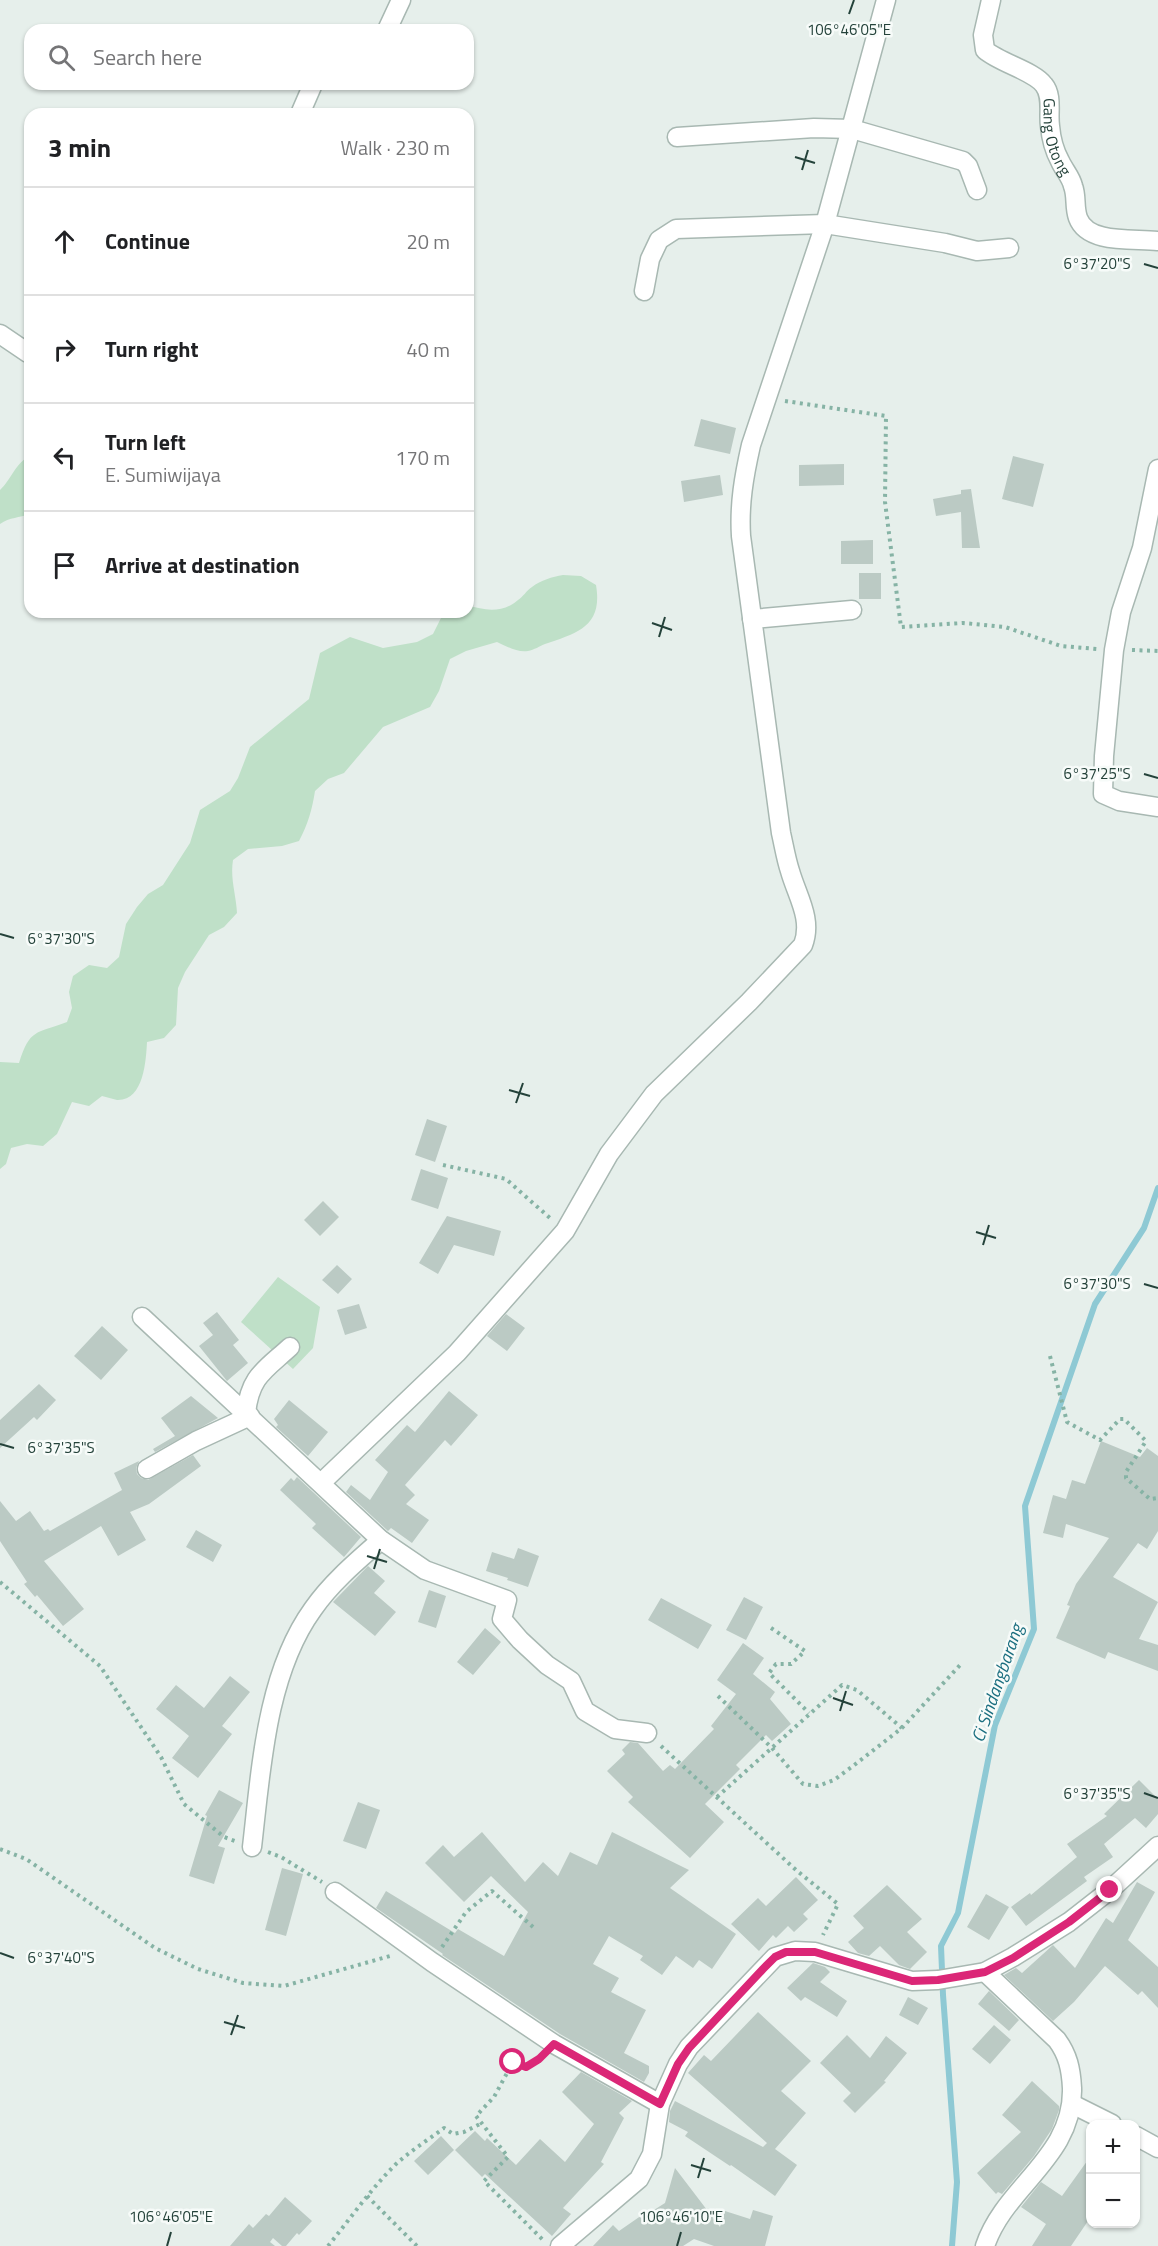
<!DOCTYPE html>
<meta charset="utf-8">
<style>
:root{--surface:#fff;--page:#f6f6f6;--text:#202124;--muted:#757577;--line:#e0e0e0}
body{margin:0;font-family:"Titillium Web",sans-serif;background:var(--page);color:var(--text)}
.controls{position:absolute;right:18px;bottom:18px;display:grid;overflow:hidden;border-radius:12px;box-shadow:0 2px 4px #0004}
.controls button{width:54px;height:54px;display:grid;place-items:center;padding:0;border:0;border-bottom:2px solid var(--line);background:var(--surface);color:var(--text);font:30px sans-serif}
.stop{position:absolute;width:18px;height:18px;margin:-14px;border:4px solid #db2777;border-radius:50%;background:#fff}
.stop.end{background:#db2777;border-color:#fff;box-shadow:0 2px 6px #0008}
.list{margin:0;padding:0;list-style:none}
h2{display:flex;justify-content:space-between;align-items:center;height:78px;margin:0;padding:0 24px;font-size:26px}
h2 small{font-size:20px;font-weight:400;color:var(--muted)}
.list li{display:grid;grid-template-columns:39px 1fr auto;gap:18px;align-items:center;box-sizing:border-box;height:108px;padding:0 24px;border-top:2px solid var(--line)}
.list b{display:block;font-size:22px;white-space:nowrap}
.list p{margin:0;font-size:20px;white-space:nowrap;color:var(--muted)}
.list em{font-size:20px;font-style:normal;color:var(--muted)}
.icon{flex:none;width:33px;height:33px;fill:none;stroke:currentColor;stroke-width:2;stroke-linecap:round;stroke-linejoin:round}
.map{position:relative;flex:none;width:1158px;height:2246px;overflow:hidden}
.search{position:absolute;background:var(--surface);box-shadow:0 2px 4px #0004;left:24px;top:24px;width:450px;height:66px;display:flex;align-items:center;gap:15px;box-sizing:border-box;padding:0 21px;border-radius:18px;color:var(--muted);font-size:22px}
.panel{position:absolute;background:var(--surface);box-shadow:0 2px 4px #0004;left:24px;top:108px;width:450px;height:510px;border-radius:18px}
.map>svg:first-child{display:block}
.green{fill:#bfe0c8}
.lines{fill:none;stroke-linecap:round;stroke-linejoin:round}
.stream{stroke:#8ec9d4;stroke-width:6}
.building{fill:#bbcac4}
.minor-casing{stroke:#a8b8b2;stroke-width:21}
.path{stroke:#86b3a5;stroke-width:4;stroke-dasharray:3 4.5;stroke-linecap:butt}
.minor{stroke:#fff;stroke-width:18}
.route{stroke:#db2777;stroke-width:8}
.ticks{fill:none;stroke:#24423a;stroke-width:2}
.labels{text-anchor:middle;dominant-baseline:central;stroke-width:5;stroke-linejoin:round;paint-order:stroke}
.street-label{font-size:16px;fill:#24423a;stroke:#f7fbf9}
.water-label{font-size:18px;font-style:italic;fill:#1c6f80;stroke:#f7fbf9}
.ticks-label{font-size:15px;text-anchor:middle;fill:#24423a;stroke:#f7fbf9;stroke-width:5;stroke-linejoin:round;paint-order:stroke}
</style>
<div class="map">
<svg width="1158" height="2246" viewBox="0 0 1158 2246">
<rect width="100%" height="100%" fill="#e6efeb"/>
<path class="green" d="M 30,456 L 30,514 C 19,518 10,517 0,524 L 0,490 C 11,480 16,462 30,456 Z
M 563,575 L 581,576 L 596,585 C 603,626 578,633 545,644 C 540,646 534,650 528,651 C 518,653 506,646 497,642 L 466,651 L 450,659 L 439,691 L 430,707 L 383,727 L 344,773 L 328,779 L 315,791 C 312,810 308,824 299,841 L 282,846 L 248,849 L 233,860 C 230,879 236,894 237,913 L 224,927 L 209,935 L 185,972 L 178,988 L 176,1025 L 164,1038 L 147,1042 C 146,1060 144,1101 117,1100 C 112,1099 107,1097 102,1096 L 89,1106 L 72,1102 L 57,1134 L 43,1146 L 27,1144 L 11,1148 L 6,1164 L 0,1169 L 0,1062 L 19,1063 C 30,1028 36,1034 67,1022 L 72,1008 L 69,992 L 73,976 L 89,965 L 107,968 L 119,957 L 126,924 L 137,907 L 148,894 L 163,885 L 190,843 L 200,810 L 230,791 L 238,778 L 250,747 L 309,699 L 320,653 L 350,637 L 383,648 L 417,642 L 433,634 L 444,612 L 468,612 L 468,605 C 485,611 503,613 518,600 C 523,597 526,591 532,587 C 541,580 552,577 563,575 Z
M 278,1277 L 320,1307 L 313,1348 L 293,1369 L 241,1322 Z"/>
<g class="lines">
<path class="stream" d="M 952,2246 L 957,2182 L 943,1995 L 941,1946 L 958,1913 L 995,1725 L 1034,1629 L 1025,1506 L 1095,1304 L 1144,1228 L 1158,1188"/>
</g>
<path class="building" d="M 701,419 L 736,428 L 730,454 L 694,446 Z
M 1013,456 L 1044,464 L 1033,507 L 1002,499 Z
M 844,464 L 844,485 L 799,486 L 799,465 Z
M 720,475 L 723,495 L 684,502 L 681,481 Z
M 971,489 L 980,548 L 962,548 L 961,512 L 936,516 L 933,499 L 961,494 L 961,490 Z
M 873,540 L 873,564 L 841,564 L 841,541 Z
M 859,573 L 881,573 L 881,599 L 859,599 Z
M 427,1119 L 447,1126 L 435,1162 L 415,1155 Z
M 421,1169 L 448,1178 L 438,1209 L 411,1200 Z
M 323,1201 L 339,1217 L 320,1236 L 304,1220 Z
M 447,1216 L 501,1231 L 494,1256 L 454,1245 L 438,1274 L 419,1263 Z
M 337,1265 L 352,1279 L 338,1294 L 322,1280 Z
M 359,1304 L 367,1328 L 345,1335 L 337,1310 Z
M 217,1312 L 239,1340 L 233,1345 L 248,1363 L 227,1381 L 199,1346 L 213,1335 L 203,1323 Z
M 506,1314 L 525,1328 L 507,1351 L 487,1336 Z
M 102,1326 L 128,1350 L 101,1380 L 74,1356 Z
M 39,1384 L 56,1400 L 37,1420 L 34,1417 L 0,1448 L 0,1420 Z
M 449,1391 L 478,1415 L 451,1446 L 445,1440 L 405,1485 L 415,1495 L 406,1504 L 429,1520 L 412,1543 L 391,1528 L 388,1531 L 346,1492 L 351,1485 L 370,1500 L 388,1472 L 375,1460 L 407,1425 L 415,1432 Z
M 191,1396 L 218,1418 L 155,1452 L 153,1449 L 175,1436 L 161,1418 Z
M 289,1400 L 328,1432 L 308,1456 L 276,1427 L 278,1425 L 274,1419 Z
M 1101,1441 L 1140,1457 L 1147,1448 L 1158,1456 L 1158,1531 L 1147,1549 L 1138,1543 L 1113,1577 L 1158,1602 L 1139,1639 L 1158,1645 L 1158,1671 L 1108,1652 L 1105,1659 L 1056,1638 L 1070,1606 L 1067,1605 L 1076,1584 L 1109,1538 L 1066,1524 L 1063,1538 L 1043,1533 L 1053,1495 L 1066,1499 L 1072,1480 L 1085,1484 Z
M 193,1455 L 201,1466 L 149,1504 L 130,1512 L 146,1540 L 118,1556 L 101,1526 L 44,1561 L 84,1609 L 63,1626 L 37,1595 L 35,1597 L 24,1584 L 27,1582 L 0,1541 L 0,1501 L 16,1521 L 30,1511 L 44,1531 L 48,1529 L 50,1531 L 122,1490 L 114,1473 L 139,1461 L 136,1468 L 137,1474 L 141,1478 L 148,1480 Z
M 297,1477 L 361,1537 L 344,1557 L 312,1528 L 316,1524 L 280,1490 L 291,1478 L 294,1481 Z
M 196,1530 L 222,1545 L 213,1562 L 186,1547 Z
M 518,1548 L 539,1556 L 528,1587 L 507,1580 L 508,1578 L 486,1571 L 492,1552 L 514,1559 Z
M 368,1566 L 385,1581 L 374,1593 L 396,1612 L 375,1636 L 333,1602 Z
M 429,1590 L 446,1596 L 436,1628 L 418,1622 Z
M 744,1597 L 763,1607 L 746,1640 L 726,1630 Z
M 661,1598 L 712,1625 L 698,1649 L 648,1620 Z
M 485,1628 L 501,1642 L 473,1675 L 457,1662 Z
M 743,1643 L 764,1658 L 753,1674 L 775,1692 L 770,1699 L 791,1724 L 772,1741 L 766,1735 L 736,1765 L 740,1769 L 705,1804 L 724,1822 L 690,1858 L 628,1802 L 633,1797 L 607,1771 L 625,1754 L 622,1750 L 630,1742 L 638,1743 L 663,1771 L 670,1765 L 675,1769 L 714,1729 L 711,1726 L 736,1694 L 717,1680 Z
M 230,1676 L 250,1692 L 222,1726 L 232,1734 L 198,1778 L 172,1758 L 189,1736 L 156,1709 L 176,1685 L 204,1708 Z
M 1139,1780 L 1158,1799 L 1158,1814 L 1146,1828 L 1135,1818 L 1104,1844 L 1113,1857 L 1084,1877 L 1087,1881 L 1026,1926 L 1011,1907 L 1030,1893 L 1031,1895 L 1077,1857 L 1067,1844 L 1107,1816 L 1104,1814 Z
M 219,1790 L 243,1803 L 218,1846 L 225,1848 L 214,1884 L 189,1876 L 207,1816 L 205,1815 Z
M 358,1802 L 380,1810 L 366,1849 L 343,1841 Z
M 482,1832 L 525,1882 L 543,1862 L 558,1876 L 570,1852 L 597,1865 L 612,1832 L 689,1870 L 670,1888 L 736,1934 L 712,1969 L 699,1960 L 693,1968 L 676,1956 L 662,1975 L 640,1960 L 643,1956 L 609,1936 L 593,1964 L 619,1978 L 611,1992 L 646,2010 L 624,2053 L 649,2066 L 649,2073 L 644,2082 L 560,2034 L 442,1955 L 443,1954 L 376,1908 L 386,1891 L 455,1933 L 458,1929 L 504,1956 L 528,1912 L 491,1876 L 464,1902 L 425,1863 L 443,1845 L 454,1857 Z
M 282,1868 L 303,1874 L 286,1936 L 265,1930 Z
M 796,1877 L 818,1900 L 803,1914 L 808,1919 L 794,1932 L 788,1926 L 776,1938 L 773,1935 L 759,1951 L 731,1924 L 758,1898 L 766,1906 Z
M 1137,1882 L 1155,1892 L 1128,1940 L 1158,1967 L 1158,2008 L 1142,1991 L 1138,1995 L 1105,1966 L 1074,2002 L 1053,2021 L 1004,1975 L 1016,1968 L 1022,1973 L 1053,1945 L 1075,1968 L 1106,1918 L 1113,1923 Z
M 887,1885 L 922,1919 L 907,1932 L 927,1952 L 910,1969 L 899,1965 L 880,1946 L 869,1956 L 858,1953 L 848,1942 L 864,1928 L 853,1916 Z
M 986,1894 L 1009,1907 L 989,1940 L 967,1927 Z
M 813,1963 L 825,1967 L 830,1972 L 820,1982 L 847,2001 L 837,2017 L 805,1997 L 801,2001 L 787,1988 Z
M 989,1991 L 1019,2020 L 1009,2031 L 978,2004 Z
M 908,1997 L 928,2008 L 918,2025 L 899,2015 Z
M 758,2012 L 811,2061 L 781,2091 L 806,2113 L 775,2149 L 797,2165 L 775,2196 L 731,2165 L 730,2166 L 685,2136 L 688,2132 L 669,2122 L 670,2111 L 675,2101 L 763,2147 L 767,2143 L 688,2073 L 704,2055 L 711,2061 Z
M 994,2025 L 1011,2040 L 990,2064 L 972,2049 Z
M 847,2035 L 870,2058 L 886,2036 L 907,2053 L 884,2081 L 886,2082 L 855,2113 L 843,2101 L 851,2093 L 820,2063 Z
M 581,2072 L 632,2101 L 619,2113 L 624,2118 L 601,2162 L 604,2164 L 563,2208 L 571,2214 L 552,2236 L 485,2174 L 482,2177 L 455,2150 L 475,2131 L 485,2141 L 487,2138 L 516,2165 L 540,2139 L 565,2162 L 594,2124 L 562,2092 Z
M 1032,2081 L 1059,2106 L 1059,2110 L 1052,2129 L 1034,2156 L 1002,2194 L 998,2192 L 996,2194 L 977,2173 L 1021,2132 L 1002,2115 Z
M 441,2136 L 454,2150 L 428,2175 L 414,2161 Z
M 1090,2157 L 1090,2218 L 1071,2246 L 1032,2246 L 1046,2224 L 1021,2207 L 1041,2182 L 1062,2196 Z
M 675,2168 L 720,2227 L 725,2211 L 750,2219 L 753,2210 L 773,2216 L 765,2246 L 714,2246 L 694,2239 L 683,2246 L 593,2246 L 613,2225 L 619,2231 L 645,2213 L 646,2215 L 665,2203 Z
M 285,2197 L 312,2221 L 299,2235 L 297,2233 L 286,2246 L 282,2246 L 273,2238 L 270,2242 L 275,2246 L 230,2246 L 249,2224 L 253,2228 L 266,2214 L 269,2216 Z"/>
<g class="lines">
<defs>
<g id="minor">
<path id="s1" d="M 991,0 L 983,35 L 985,50 C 1000,63 1034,71 1044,85 C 1053,96 1048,113 1050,126 C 1051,138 1054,150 1060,161 C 1064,170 1071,177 1073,186 C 1077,196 1074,207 1078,218 C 1088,245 1135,238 1158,241"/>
<path d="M 387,30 L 401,0"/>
<path d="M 300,114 L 313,84"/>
<path d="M 677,137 L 814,128 L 852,129 L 963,161 L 968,166 L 977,190"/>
<path d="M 644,291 L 650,259 L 659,240 L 676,229 L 825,224 L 945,243 L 977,251 L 1009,248"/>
<path d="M 0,334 L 28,353 L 30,350"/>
<path d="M 1158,469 L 1142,548 L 1121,612 L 1114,650 L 1104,756 L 1103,794 L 1119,801 L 1158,807"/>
<path d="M 752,619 L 852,610"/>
<path d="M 142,1317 L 381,1540 L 425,1570 L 507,1600 L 502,1619 L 520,1640 L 547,1665 L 571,1681 L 585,1711 L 615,1729 L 647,1733"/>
<path d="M 246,1413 C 250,1376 265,1370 290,1347"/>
<path d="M 147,1469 L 196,1441 L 250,1416"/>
<path d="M 321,1483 L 457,1353 L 565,1231 L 609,1154 L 654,1094 L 749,1002 L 803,945 C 813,919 797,896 790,871 C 786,859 784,846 781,833 L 741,536 C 739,504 744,476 751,445 L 825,224 L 886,0"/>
<path d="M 252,1847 C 261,1770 266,1674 313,1609 C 331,1583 357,1561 381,1540"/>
<path d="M 335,1892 L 432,1962 L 554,2044 L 660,2104"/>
<path d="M 985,1972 L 1057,2040 C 1068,2055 1071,2069 1072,2088 C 1074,2157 1005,2186 985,2246"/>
<path d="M 1072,2104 L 1112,2124"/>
<path d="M 1136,2136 L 1158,2148"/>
<path d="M 560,2246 L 639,2179 L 652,2154 L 660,2104 L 678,2064 L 689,2047 L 775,1957 L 795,1951 L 815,1952 L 912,1981 L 938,1980 L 985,1972 L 1013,1957 L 1069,1922 L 1110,1890 L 1158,1846"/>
</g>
</defs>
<use href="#minor" class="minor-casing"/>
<path class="path" d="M 785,401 L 886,416 L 885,502 L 901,627 L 963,623 L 1005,627 L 1061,646 L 1097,649
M 1132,650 L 1158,651
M 443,1165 L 506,1179 L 551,1219
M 1050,1356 L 1067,1422 L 1100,1440 L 1120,1419 L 1124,1419 L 1146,1441 L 1126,1472 L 1126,1478 L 1150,1499 L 1158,1498
M 0,1582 L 100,1666 L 161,1757 L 184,1804 L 224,1837 L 235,1841
M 771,1628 L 805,1651 L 791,1664 L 776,1664 L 769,1673 L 809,1713
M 718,1696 L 772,1748 L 803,1784 L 818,1786 L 834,1780 L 853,1766 L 902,1728 L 961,1664
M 661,1746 L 796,1870 L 838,1904 L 823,1935
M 717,1797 L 842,1685 L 857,1690 L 902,1728
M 0,1849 L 26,1859 L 155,1948 L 198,1969 L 243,1983 L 284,1986 L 390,1956
M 268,1852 L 281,1857 L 322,1882
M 442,1947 L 466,1912 L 492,1891 L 533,1927
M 541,2058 L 526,2067 L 513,2062 L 494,2097 L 476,2116 L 508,2157 L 484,2181 L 544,2241
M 367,2196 L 417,2246
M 328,2246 C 350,2219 370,2190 395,2165 C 410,2151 428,2140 444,2128 L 453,2134 L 464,2132 L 482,2123"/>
<use href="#minor" class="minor"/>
</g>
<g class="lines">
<path class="route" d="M 513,2062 L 526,2067 L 539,2059 L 554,2044 L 660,2104 L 678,2064 L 689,2048 L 763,1969 L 775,1957 L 786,1952 L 815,1952 L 912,1981 L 938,1980 L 985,1972 L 1013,1958 L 1069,1922 L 1110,1890"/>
</g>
<path class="ticks" d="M 849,14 L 854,0M 795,157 L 815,163M 802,170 L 808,150M 1144,264 L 1158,268M 652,623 L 672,630M 659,637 L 665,617M 1144,774 L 1158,778M 0,934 L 14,938M 509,1090 L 530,1096M 516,1103 L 523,1083M 976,1232 L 996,1238M 983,1245 L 989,1225M 1144,1284 L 1158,1288M 0,1444 L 14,1448M 367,1556 L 387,1562M 374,1569 L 380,1549M 833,1698 L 853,1705M 840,1711 L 846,1691M 1144,1793 L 1158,1798M 0,1953 L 14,1958M 224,2022 L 245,2028M 231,2035 L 238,2015M 691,2165 L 711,2171M 698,2178 L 704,2158M 167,2246 L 171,2232M 677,2246 L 681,2232"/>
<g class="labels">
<g class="street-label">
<text stroke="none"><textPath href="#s1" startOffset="174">Gang Otong</textPath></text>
</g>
<g class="water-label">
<text transform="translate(997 1683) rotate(-71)">Ci Sindangbarang</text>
</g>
</g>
<g class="ticks-label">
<text x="849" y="35">106°46'05"E</text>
<text x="1097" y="269">6°37'20"S</text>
<text x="1097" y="779">6°37'25"S</text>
<text x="61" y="944">6°37'30"S</text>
<text x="1097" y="1289">6°37'30"S</text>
<text x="61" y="1453">6°37'35"S</text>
<text x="1097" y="1799">6°37'35"S</text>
<text x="61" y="1963">6°37'40"S</text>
<text x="171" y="2222">106°46'05"E</text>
<text x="681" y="2222">106°46'10"E</text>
</g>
</svg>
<div class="controls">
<button>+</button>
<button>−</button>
</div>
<div class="stop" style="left:513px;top:2062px"></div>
<div class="stop end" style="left:1110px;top:1890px"></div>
<div class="search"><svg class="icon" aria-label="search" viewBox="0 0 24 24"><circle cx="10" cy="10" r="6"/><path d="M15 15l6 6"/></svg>Search here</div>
<section class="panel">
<h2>3 min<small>Walk · 230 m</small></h2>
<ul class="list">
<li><svg class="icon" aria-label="ahead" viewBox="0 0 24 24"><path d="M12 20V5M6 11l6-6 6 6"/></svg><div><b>Continue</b></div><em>20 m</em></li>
<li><svg class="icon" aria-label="right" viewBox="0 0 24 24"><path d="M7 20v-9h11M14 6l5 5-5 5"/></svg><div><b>Turn right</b></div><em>40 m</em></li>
<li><svg class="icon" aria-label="left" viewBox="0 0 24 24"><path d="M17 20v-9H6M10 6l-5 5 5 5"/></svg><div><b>Turn left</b><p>E. Sumiwijaya</p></div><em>170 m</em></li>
<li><svg class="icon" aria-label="arrive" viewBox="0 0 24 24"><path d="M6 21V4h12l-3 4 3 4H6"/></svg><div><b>Arrive at destination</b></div></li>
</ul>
</section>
</div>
